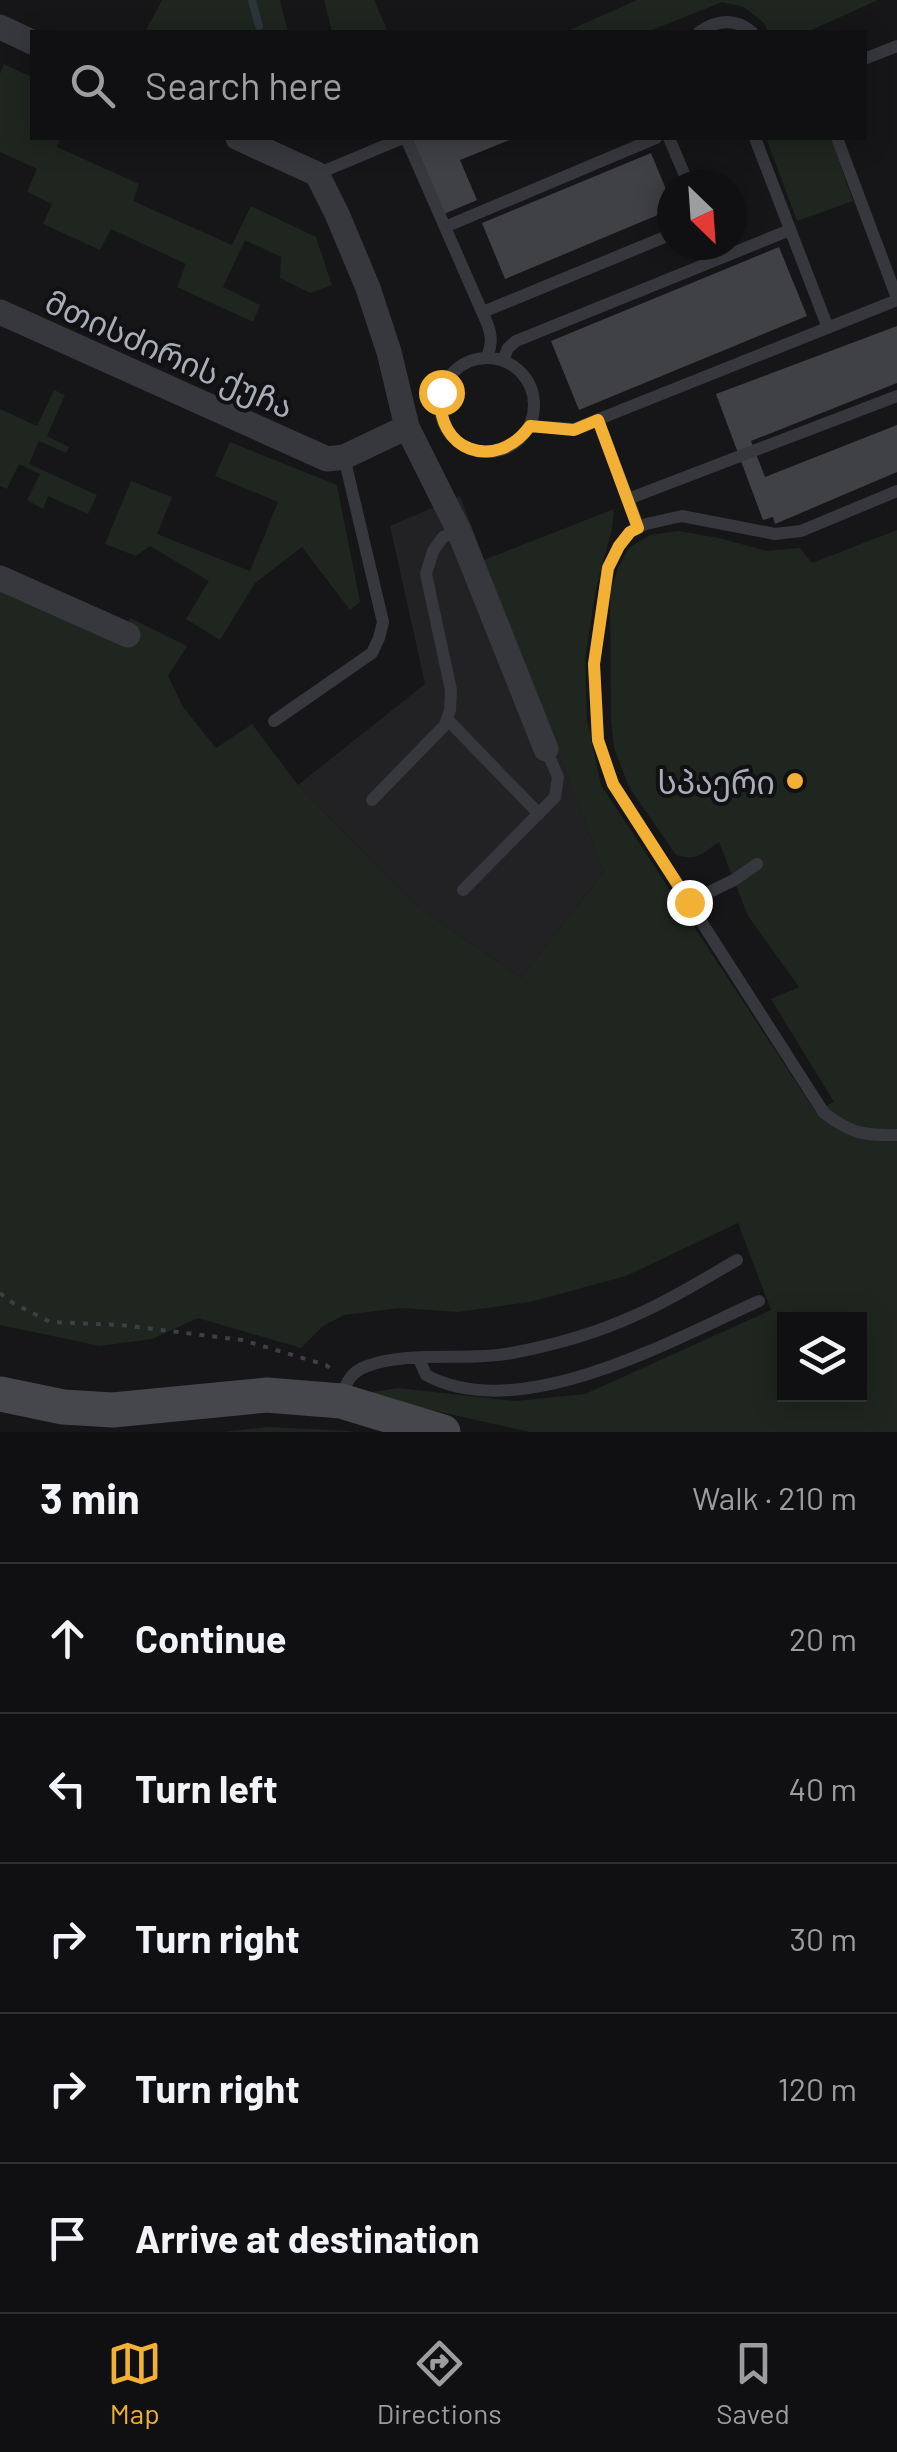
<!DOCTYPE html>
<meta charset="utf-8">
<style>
:root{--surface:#101012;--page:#19191b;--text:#f1f3f6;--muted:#9c9d9f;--line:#303032;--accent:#f2b134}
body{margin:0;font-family:Barlow,"Noto Sans Georgian",sans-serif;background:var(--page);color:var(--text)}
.controls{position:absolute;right:30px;bottom:30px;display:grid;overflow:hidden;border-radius:0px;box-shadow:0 5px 25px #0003}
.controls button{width:90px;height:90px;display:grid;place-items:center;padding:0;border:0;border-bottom:2px solid var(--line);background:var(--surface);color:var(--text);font:50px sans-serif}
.compass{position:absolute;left:657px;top:170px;width:90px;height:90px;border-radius:50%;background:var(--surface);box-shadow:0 5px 25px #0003;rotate:155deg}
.stop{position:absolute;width:30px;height:30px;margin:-22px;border:8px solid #f2b134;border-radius:50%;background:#fff}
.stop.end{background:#f2b134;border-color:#fff;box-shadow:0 2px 10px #0008}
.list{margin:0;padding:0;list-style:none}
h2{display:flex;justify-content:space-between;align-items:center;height:130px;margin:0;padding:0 40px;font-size:42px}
h2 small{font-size:32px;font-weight:400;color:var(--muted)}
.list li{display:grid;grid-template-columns:65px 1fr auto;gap:30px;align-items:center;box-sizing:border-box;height:150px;padding:0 40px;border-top:2px solid var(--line)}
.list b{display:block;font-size:38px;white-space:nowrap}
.list em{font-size:32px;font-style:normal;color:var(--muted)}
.icon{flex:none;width:55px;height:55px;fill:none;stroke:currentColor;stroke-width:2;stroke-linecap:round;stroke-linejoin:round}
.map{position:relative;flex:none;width:897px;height:1432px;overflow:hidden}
.search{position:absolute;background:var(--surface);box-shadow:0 5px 25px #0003;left:30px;right:30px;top:30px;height:110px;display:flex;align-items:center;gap:25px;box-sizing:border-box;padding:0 35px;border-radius:0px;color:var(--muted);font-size:38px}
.sheet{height:880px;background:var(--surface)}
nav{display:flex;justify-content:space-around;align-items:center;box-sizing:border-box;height:140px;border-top:2px solid var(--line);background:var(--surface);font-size:28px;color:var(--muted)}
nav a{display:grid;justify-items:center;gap:5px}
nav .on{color:var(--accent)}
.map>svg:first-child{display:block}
.built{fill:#222225}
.green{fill:#1e261f;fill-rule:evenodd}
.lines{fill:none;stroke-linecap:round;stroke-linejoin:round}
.stream{stroke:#2c353c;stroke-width:8}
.building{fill:#404145}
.path{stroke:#3d3f44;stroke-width:4;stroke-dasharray:5 8;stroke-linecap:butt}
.lane{stroke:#37383d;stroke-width:12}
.street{stroke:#37383d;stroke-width:25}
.secondary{stroke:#45474d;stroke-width:35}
.route{stroke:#f2b134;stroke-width:12}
.poi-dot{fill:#f2b134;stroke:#111113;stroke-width:4}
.labels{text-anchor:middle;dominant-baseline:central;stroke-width:8;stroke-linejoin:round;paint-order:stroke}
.street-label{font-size:32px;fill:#a8adb8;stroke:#111113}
.poi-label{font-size:32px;fill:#a8adb8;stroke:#111113;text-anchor:end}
</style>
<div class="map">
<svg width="897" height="1432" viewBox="0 0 897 1432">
<rect width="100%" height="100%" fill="#161618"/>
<path class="built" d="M 460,496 L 604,872 L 521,978 L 413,903 L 298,785 L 425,684 L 390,526 Z"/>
<path class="green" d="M 162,0 L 280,0 L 288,32 L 145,32 Z
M 324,0 L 374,0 L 388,32 L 332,32 Z
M 637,0 L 878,0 L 807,32 L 768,32 L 764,23 L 744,7 L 722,2 L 647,32 L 565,32 Z
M 4,64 L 32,77 L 32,138 L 60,138 L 57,147 L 139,184 L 133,201 L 232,245 L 251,206 L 316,237 L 332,285 L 310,293 L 280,278 L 281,257 L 245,240 L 223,287 L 260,305 L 253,322 L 177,287 L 186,264 L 111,229 L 100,250 L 43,224 L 52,204 L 27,192 L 37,169 L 0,152 L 0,74 Z
M 766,138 L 831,138 L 853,201 L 797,221 Z
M 54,390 L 65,395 L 47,436 L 69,447 L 66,453 L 39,441 L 29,464 L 97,495 L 88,514 L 48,496 L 43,509 L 27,500 L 40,474 L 19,464 L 7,489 L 0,486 L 0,409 L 37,426 Z
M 230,442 L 337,485 L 360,602 L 350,610 L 302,547 L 255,583 L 220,640 L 186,619 L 209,581 L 150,546 L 136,556 L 105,544 L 131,481 L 172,497 L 157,534 L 250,571 L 278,502 L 215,476 Z
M 614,509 L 612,529 L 596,588 L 585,659 L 587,719 L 601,785 L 815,1111 L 834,1102 L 771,999 L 799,987 L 748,916 L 719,842 C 701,854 699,861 676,855 L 629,787 L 614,748 L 611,719 L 610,593 L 618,568 L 629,548 L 650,535 L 678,531 L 719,538 L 767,551 L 800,548 L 812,563 L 897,530 L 897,1432 L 530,1432 L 359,1394 L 398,1388 L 515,1401 L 585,1394 L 771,1310 L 738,1223 L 626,1276 L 530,1302 L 458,1312 L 400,1308 L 344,1315 L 323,1326 L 301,1348 L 198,1318 L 152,1339 L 100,1346 L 0,1325 L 0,587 L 120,641 L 130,618 L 187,646 L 168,676 L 183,707 L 216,748 L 252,724 L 298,785 L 413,903 L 521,978 L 604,872 L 484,560 ZM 784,1320 L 860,1320 L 860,1394 L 784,1394 Z
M 268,1427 L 349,1431 L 354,1432 L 223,1432 Z"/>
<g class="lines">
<path class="stream" d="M 252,0 L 259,26"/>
</g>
<path class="building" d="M 420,138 L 514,138 L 460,160 L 477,200 L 444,214 L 413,140 Z
M 651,153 L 672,204 L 672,209 L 505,279 L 482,223 Z
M 779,247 L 807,316 L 579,410 L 551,341 Z
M 897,326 L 897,383 L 751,441 L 765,477 L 897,425 L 897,472 L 775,524 L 773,517 L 763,520 L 716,394 Z"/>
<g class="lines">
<path class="path" d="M 0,1293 L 13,1303 L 50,1322 L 121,1325 L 242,1340 L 326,1365 L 331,1369"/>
<path class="lane" d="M 699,32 C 717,20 735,18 752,32
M 864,59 L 897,46
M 406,138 L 487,323 C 492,336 492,344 487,357
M 669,138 L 689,185
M 755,138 L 828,328
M 837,138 L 897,298
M 317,174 L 403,138
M 445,227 L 656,138
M 483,312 L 672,234
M440 405a47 47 0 1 1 94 0a47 47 0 1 1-94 0Z
M 503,360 L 508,348 L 516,341 L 790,230
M 598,420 L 639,528
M 530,426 L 574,429 L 897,300
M 897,491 L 801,531 L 775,534 L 682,516 L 646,524 L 630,532 L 619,546 L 608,568 L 594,664 L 598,740 L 613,784 L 824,1113 C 851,1133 863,1136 897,1135
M 628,499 L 897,396
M 447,719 L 539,814
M 274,721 L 372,653 L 379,638 L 383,622 L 344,457
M 372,800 L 445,725 L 450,710 L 451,690 L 426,574 L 433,551 L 443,537 L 459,531
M 463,890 L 555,797 L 558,777 L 546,749
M 689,902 L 734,880 L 757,864
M 419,1359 L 426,1375 C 520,1426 672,1340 759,1301
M 341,1400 C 345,1384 350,1372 367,1366 C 412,1350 465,1362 512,1353 C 554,1345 597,1333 636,1315 C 671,1300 704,1279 737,1260"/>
<path class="street" d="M 0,27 L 32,42
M 238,138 L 317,174 L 337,214 L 368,288 L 389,352 L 407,427 L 459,531 L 546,749
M 0,312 L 327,459 L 344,457 L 407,427
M 0,578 L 128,635"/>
<path class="secondary" d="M 0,1394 L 63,1407 L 113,1410 L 267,1395 L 341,1401 L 443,1432"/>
</g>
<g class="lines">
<path class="route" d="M 441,392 C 434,451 496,473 530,426 L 574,430 L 598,420 L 638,528 L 630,532 L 619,546 L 608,568 L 594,664 L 598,740 L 613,784 L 689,902"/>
</g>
<circle class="poi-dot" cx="795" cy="781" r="10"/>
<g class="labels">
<g class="street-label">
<text transform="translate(170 353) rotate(24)">მთისძირის ქუჩა</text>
</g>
<g class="poi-label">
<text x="775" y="781">სპაერი</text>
</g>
</g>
</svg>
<div class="controls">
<button><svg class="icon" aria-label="layers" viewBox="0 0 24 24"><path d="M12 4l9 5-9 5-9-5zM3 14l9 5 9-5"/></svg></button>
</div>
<svg class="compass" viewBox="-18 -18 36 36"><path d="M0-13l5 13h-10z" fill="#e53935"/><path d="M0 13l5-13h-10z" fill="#9c9d9f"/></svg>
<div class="stop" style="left:441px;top:392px"></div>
<div class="stop end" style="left:689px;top:902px"></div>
<div class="search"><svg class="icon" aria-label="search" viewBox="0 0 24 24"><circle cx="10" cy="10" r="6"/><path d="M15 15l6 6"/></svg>Search here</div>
</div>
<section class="sheet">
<h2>3 min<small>Walk · 210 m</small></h2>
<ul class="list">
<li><svg class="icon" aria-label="ahead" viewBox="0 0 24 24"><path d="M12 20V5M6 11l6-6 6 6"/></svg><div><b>Continue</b></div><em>20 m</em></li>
<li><svg class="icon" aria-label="left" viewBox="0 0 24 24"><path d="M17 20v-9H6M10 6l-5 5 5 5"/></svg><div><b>Turn left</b></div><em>40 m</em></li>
<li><svg class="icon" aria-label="right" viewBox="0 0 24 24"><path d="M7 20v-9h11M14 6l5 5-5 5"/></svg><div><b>Turn right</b></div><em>30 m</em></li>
<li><svg class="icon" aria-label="right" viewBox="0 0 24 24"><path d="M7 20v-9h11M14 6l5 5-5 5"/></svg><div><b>Turn right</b></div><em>120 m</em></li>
<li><svg class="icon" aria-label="arrive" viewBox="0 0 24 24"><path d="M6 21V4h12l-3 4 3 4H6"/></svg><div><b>Arrive at destination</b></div></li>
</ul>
</section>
<nav>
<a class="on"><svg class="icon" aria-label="map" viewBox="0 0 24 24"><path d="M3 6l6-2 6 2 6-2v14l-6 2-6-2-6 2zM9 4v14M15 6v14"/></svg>Map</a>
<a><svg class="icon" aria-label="directions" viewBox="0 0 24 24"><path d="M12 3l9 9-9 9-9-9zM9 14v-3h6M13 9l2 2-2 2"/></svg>Directions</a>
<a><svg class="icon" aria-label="saved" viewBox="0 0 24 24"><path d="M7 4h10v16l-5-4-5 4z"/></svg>Saved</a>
</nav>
